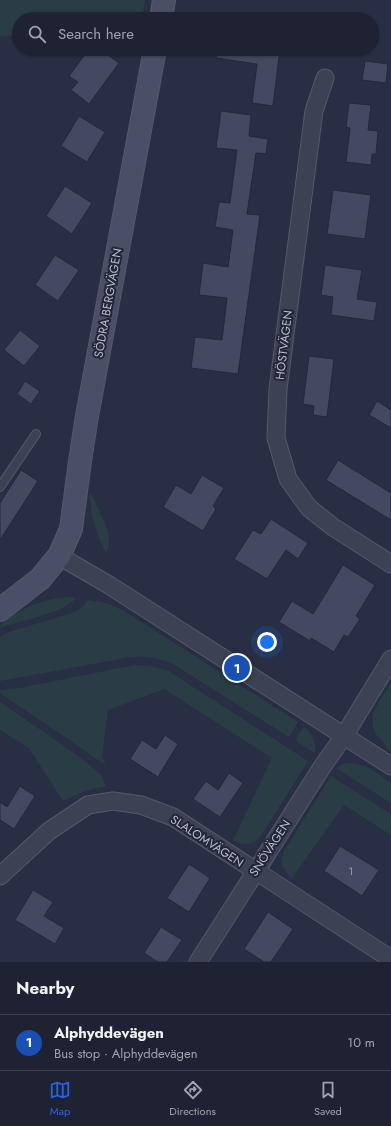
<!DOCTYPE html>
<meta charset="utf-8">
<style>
:root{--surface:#1e2233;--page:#262a3b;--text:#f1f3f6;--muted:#a1a4ac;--line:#3c3f4e;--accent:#2563eb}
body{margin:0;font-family:Jost,sans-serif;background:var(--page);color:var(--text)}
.you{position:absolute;left:267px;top:642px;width:14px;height:14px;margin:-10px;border:3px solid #fff;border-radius:50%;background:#1a73e8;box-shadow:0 0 0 6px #1a73e833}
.badge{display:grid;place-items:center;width:26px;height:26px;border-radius:50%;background:var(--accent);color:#fff;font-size:13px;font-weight:700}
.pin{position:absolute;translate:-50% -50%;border:2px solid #fff;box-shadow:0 1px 4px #0006}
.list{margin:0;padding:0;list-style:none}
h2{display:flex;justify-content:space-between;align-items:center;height:52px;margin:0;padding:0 16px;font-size:17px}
h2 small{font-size:13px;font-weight:400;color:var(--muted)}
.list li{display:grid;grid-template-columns:26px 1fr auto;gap:12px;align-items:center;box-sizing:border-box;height:56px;padding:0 16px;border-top:1px solid var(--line)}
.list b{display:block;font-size:15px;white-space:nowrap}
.list p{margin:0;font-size:13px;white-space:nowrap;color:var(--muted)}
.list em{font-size:13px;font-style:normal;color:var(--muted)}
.icon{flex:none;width:22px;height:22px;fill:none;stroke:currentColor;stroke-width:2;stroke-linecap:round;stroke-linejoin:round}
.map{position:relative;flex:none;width:391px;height:962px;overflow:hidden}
.search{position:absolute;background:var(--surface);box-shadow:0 1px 3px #0004;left:12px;right:12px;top:12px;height:44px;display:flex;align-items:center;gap:10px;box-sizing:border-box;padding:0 14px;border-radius:22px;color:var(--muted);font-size:15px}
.sheet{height:108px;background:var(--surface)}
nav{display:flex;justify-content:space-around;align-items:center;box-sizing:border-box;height:56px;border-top:1px solid var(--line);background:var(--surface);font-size:11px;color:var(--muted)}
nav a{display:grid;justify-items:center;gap:2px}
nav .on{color:var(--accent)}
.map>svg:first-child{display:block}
.green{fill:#2a3d45}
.building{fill:#424961;stroke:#23283b}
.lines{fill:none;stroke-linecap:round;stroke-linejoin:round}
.lane-casing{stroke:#55596b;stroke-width:10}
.street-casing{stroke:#55596b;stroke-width:19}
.secondary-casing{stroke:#55596b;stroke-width:24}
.lane{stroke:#3c4154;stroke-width:8}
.street{stroke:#3c4154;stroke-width:17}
.secondary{stroke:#4a4f67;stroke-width:22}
.labels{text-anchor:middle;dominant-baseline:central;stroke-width:4;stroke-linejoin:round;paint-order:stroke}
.number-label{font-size:10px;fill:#9ca0b2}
.street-label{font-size:12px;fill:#babdcd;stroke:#212639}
</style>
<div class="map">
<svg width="391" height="962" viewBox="0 0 391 962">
<rect width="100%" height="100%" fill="#282e44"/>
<path class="green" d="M 0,0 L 145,0 L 142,19 L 19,19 L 19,35 L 0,36 Z
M 90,491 C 95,505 117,537 106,552 C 95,533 90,513 90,491 Z
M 68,597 L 76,598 C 63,614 20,620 0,628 L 1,624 C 25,607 38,600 68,597 Z
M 88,600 L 107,603 L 126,612 L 298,722 L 289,737 L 173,664 C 159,658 147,656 131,657 L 0,681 L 0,637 L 9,632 L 75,612 L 83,606 Z
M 135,665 L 150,666 L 167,670 L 308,761 L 261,836 C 252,846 244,846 233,840 L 272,758 L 164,689 L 108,710 L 102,757 L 106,765 L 0,693 L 0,690 L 20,688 Z
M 391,683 L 391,752 C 386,749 386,747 383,742 C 381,739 377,736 375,733 C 366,715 382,698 391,683 Z
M 0,702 L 80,757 L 101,775 L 106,786 L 85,791 L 63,801 L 29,748 L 0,730 Z
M 304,727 C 313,734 316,742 315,753 L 297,742 L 297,737 Z
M 345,763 C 365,762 375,771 391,783 L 391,803 L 336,768 Z
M 331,776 L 391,814 L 391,835 L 344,805 L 292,878 C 283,869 280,866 283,853 Z"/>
<path class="building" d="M 89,49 L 100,49 L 119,63 L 89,104 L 71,90 L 78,82 L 69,76 Z
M 217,49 L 280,49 L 273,106 L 252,103 L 257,64 L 216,58 Z
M 365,61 L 388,64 L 386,83 L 362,80 Z
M 349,103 L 371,105 L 368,130 L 378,131 L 376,154 L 372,154 L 371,165 L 346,162 L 350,128 L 346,127 Z
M 221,111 L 251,115 L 249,136 L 268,139 L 266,154 L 256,153 L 247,214 L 260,215 L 238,374 L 191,368 L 195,337 L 222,340 L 227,298 L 199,295 L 203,263 L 228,267 L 233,230 L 215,227 L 219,202 L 230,203 L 237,150 L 216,148 Z
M 79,116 L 105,132 L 87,162 L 61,146 Z
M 65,186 L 92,203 L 72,234 L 46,216 Z
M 333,190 L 371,195 L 365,239 L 327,234 Z
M 55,255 L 79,270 L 58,301 L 35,285 Z
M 325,265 L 362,270 L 357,299 L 377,302 L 374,321 L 331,315 L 333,297 L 321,295 Z
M 20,330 L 40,346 L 24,366 L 4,350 Z
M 309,356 L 334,359 L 327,417 L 313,415 L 314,406 L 303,404 Z
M 25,381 L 40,391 L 31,404 L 17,394 Z
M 377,401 L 391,410 L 391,428 L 369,415 Z
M 338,460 L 391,493 L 391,520 L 326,480 Z
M 21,470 L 38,481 L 0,540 L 0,503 Z
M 202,475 L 224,488 L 213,506 L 216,509 L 203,531 L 163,507 L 176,485 L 191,494 Z
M 271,519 L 308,543 L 298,559 L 286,550 L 267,579 L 234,559 L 253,530 L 261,534 Z
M 343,565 L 375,585 L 356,616 L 360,619 L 348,637 L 344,635 L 334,652 L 311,638 L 310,641 L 279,622 L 292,601 L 313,614 Z
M 165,735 L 178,744 L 158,777 L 130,759 L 142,740 L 156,749 Z
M 229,773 L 243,783 L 220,817 L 193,799 L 206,781 L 218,790 Z
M 20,786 L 35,796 L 14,829 L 0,820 L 0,802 L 7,807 Z
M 340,846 L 379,870 L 362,896 L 324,871 Z
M 189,864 L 210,878 L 189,912 L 167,898 Z
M 33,890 L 53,902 L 44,916 L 64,928 L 55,944 L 15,920 Z
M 268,912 L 293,929 L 271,962 L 264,962 L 244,949 Z
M 161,927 L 182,940 L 167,962 L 158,962 L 144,953 Z"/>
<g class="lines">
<defs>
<path id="lane" d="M 0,487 L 36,434"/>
<path id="street" d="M 325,78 L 314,111 L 278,389 L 276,438 L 288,479 L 309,508 L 333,527 L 391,564
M 59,556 L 109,585 L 391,766
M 0,876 L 49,831 L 88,805 L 113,801 L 141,805 L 173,817 L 391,959
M 198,962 L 324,764 L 344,736 L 391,659"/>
<path id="secondary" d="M 161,19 L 164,0
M 0,610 L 40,579 L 59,556 L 71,529 L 80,461 L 87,416 L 155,49"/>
</defs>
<use href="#lane" class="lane-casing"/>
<use href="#street" class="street-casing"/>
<use href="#secondary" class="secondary-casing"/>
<use href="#lane" class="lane"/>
<use href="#street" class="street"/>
<use href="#secondary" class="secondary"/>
</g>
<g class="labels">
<g class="number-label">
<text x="351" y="871">1</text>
</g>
<g class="street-label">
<text transform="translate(108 303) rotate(-80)">SÖDRA BERGVÄGEN</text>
<text transform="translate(284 345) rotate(-83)">HÖSTVÄGEN</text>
<text transform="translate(207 841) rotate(33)">SLALOMVÄGEN</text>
<text transform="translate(270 848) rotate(-57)">SNÖVÄGEN</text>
</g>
</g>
</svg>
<div class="you"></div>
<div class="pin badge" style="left:237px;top:668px;background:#1a4fb4">1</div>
<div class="search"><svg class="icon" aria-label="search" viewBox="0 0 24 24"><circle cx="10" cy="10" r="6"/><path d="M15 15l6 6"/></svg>Search here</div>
</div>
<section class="sheet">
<h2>Nearby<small></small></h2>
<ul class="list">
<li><span class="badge" style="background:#1a4fb4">1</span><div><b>Alphyddevägen</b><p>Bus stop · Alphyddevägen</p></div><em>10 m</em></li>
</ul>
</section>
<nav>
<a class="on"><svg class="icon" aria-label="map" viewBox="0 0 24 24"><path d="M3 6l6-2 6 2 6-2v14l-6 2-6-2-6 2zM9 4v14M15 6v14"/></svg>Map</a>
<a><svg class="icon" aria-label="directions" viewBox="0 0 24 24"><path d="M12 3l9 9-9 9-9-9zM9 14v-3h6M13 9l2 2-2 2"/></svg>Directions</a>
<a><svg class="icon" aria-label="saved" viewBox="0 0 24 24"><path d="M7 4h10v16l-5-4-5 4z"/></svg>Saved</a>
</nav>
